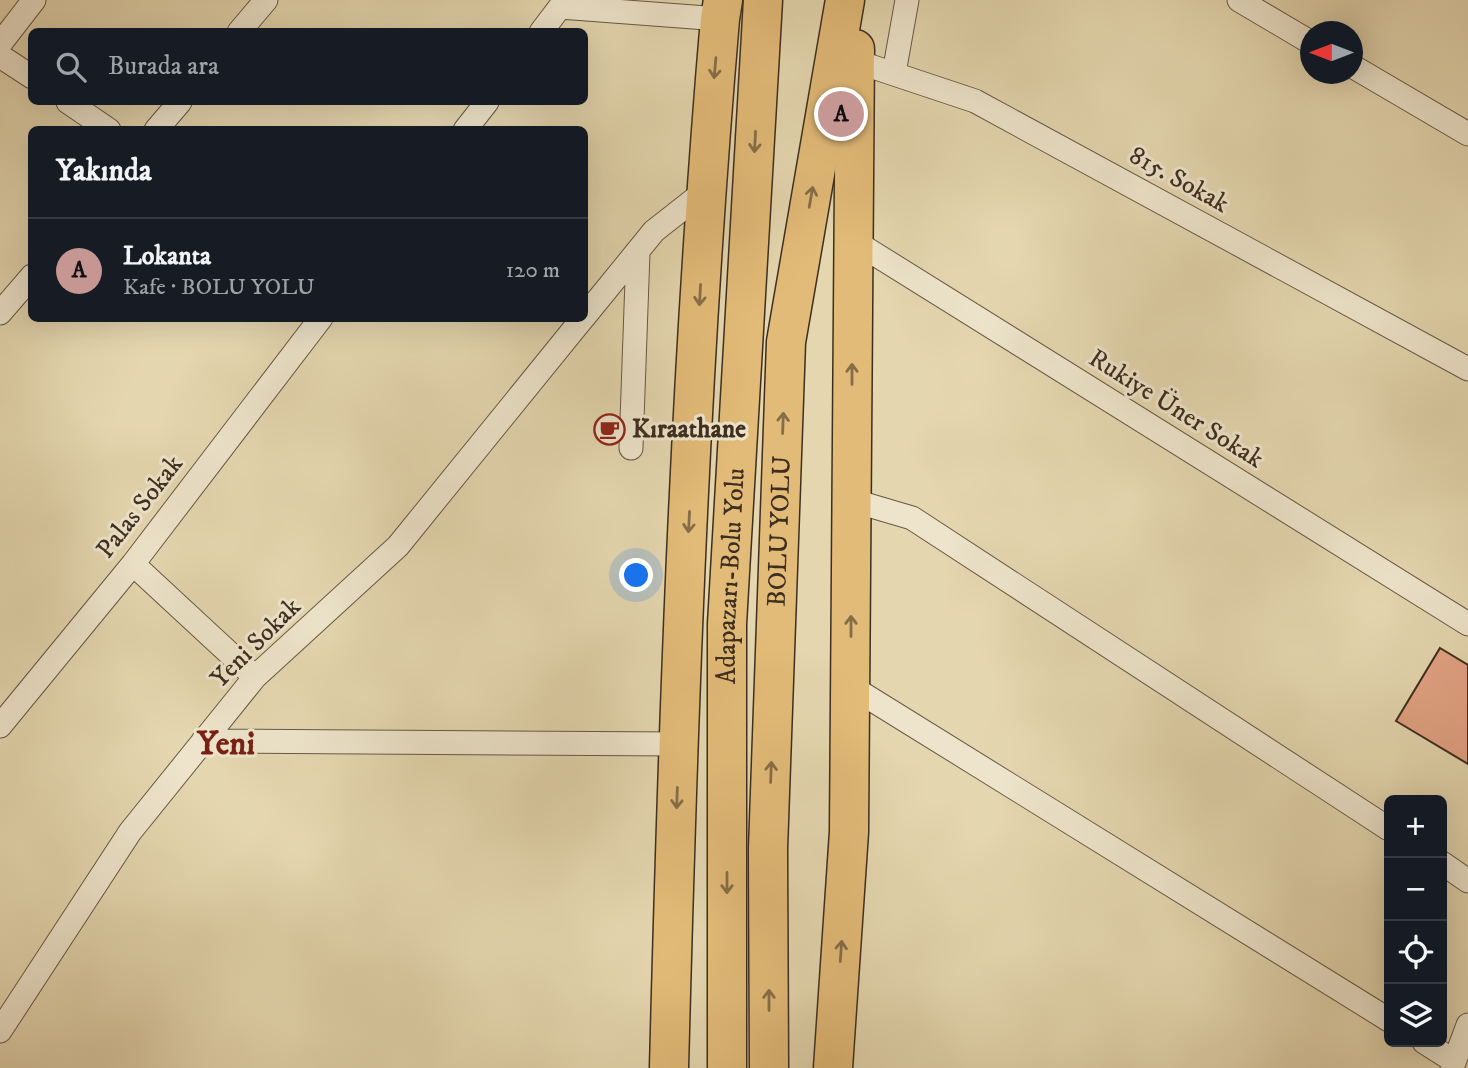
<!DOCTYPE html>
<html lang="tr">
<meta charset="utf-8">
<style>
:root{--surface:#171b24;--page:#242831;--text:#f1f3f6;--muted:#9ea1a6;--line:#363941;--accent:#c59692}
body{margin:0;font-family:"IM FELL DW Pica",serif;background:var(--page);color:var(--text)}
.controls{position:absolute;right:21px;bottom:21px;display:grid;overflow:hidden;border-radius:10px;box-shadow:0 7px 28px #0002}
.controls button{width:63px;height:63px;display:grid;place-items:center;padding:0;border:0;border-bottom:2px solid var(--line);background:var(--surface);color:var(--text);font:35px sans-serif}
.compass{position:absolute;left:1300px;top:21px;width:63px;height:63px;border-radius:50%;background:var(--surface);box-shadow:0 7px 28px #0002;rotate:270deg}
.you{position:absolute;left:637px;top:576px;width:24px;height:24px;margin:-18px;border:5px solid #fff;border-radius:50%;background:#1a73e8;box-shadow:0 0 0 10px #1a73e833}
.badge{display:grid;place-items:center;width:46px;height:46px;border-radius:50%;background:var(--accent);color:#111;font-size:23px;font-weight:700}
.pin{position:absolute;translate:-50% -50%;border:4px solid #fff;box-shadow:0 2px 7px #0006}
.list{margin:0;padding:0;list-style:none}
h2{display:flex;justify-content:space-between;align-items:center;height:91px;margin:0;padding:0 28px;font-size:30px}
h2 small{font-size:23px;font-weight:400;color:var(--muted)}
.list li{display:grid;grid-template-columns:46px 1fr auto;gap:21px;align-items:center;box-sizing:border-box;height:105px;padding:0 28px;border-top:2px solid var(--line)}
.list b{display:block;font-size:26px;white-space:nowrap}
.list p{margin:0;font-size:23px;white-space:nowrap;color:var(--muted)}
.list em{font-size:23px;font-style:normal;color:var(--muted)}
.icon{flex:none;width:38px;height:38px;fill:none;stroke:currentColor;stroke-width:2;stroke-linecap:round;stroke-linejoin:round}
.map{position:relative;flex:none;width:1468px;height:1068px;overflow:hidden}
.search{position:absolute;background:var(--surface);box-shadow:0 7px 28px #0002;left:28px;top:28px;width:560px;height:77px;display:flex;align-items:center;gap:18px;box-sizing:border-box;padding:0 24px;border-radius:10px;color:var(--muted);font-size:26px}
.panel{position:absolute;background:var(--surface);box-shadow:0 7px 28px #0002;left:28px;top:126px;width:560px;height:196px;border-radius:10px}
.map>svg:first-child{display:block}
.building{fill:#e2a384;stroke:#3d2e1f;stroke-width:2}
.lines{fill:none;stroke-linecap:round;stroke-linejoin:round}
.minor-casing{stroke:#675843;stroke-width:25}
.trunk-casing{stroke:#3d2e1f;stroke-width:41}
.minor{stroke:#ede4cb;stroke-width:23}
.trunk{stroke:#e2bb78;stroke-width:38}
.oneway{stroke:#876d47}
.labels{text-anchor:middle;dominant-baseline:central;stroke-width:6;stroke-linejoin:round;paint-order:stroke}
.street-label{font-size:26px;fill:#3d2e1f;stroke:#ede4cb}
.poi-label{font-size:26px;font-weight:bold;fill:#3d2e1f;stroke:#ede4cb;text-anchor:start}
.district-label{font-size:33px;font-weight:bold;fill:#7a1f14;stroke:#ede4cb}
</style>
<div class="map">
<svg width="1468" height="1068" viewBox="0 0 1468 1068">
<rect width="100%" height="100%" fill="#e4d6af"/>
<filter id="stains"><feTurbulence type="fractalNoise" baseFrequency=".00286" numOctaves="4"/><feColorMatrix values="0 0 0 0 .2 0 0 0 0 .09 0 0 0 0 .02 0 0 0 .5 -.17"/></filter>
<radialGradient id="worn" r=".72"><stop offset=".6" stop-color="#630" stop-opacity="0"/><stop offset="1" stop-color="#630" stop-opacity=".3"/></radialGradient>
<path class="building" d="M 1440,648 L 1468,665 L 1468,764 L 1396,721 Z"/>
<g class="lines">
<defs>
<path id="minor" d="M 1239,0 L 1310,42
M 239,32 L 266,0
M 541,32 L 560,7 L 720,19
M 0,44 L 34,0
M 0,56 L 32,77
M 855,61 L 975,101 L 1468,369
M 1352,66 L 1468,134
M 894,73 L 907,0
M 68,102 L 109,130
M 156,130 L 180,102
M 465,130 L 487,102
M 854,241 L 1468,624
M 0,313 L 32,276
M 584,317 L 654,231 L 705,191
M 631,448 L 638,252
M 851,500 L 912,518 L 1389,829
M 133,564 L 255,677
M 850,686 L 1389,1020
M 0,726 L 133,564 L 321,318
M 203,741 L 678,744
M 1442,863 L 1468,881
M 0,1031 L 130,832 L 255,677 L 398,546 L 583,318
M 1424,1042 L 1454,1061
M 1452,1068 L 1468,1025"/>
<g id="trunk">
<path d="M 669,1068 C 678,718 690,368 720,19 L 723,0"/>
<path id="s1" d="M 727,1068 L 727,624 L 763,0"/>
<path id="s2" d="M 769,1068 L 768,849 L 786,342 L 845,0"/>
<path d="M 833,1068 L 849,832 L 855,49"/>
</g>
</defs>
<use href="#minor" class="minor-casing"/>
<use href="#trunk" class="trunk-casing"/>
<use href="#minor" class="minor"/>
<use href="#trunk" class="trunk"/>
</g>
<defs><path id="oneway-shaft" d="M-6 0H5M1.5-3L5.5 0L1.5 3" fill="none" stroke-width="1.6" stroke-linecap="round" stroke-linejoin="round" transform="scale(1.75)"/></defs>
<g class="oneway">
<use href="#oneway-shaft" transform="translate(715 68) rotate(95)"/>
<use href="#oneway-shaft" transform="translate(755 142) rotate(93)"/>
<use href="#oneway-shaft" transform="translate(811 197) rotate(-80)"/>
<use href="#oneway-shaft" transform="translate(700 295) rotate(93)"/>
<use href="#oneway-shaft" transform="translate(852 374) rotate(-90)"/>
<use href="#oneway-shaft" transform="translate(783 423) rotate(-88)"/>
<use href="#oneway-shaft" transform="translate(689 522) rotate(93)"/>
<use href="#oneway-shaft" transform="translate(851 626) rotate(-90)"/>
<use href="#oneway-shaft" transform="translate(771 772) rotate(-88)"/>
<use href="#oneway-shaft" transform="translate(677 798) rotate(92)"/>
<use href="#oneway-shaft" transform="translate(727 883) rotate(90)"/>
<use href="#oneway-shaft" transform="translate(841 951) rotate(-86)"/>
<use href="#oneway-shaft" transform="translate(769 1000) rotate(-90)"/>
</g>
<defs>
<symbol id="cafe-ring" viewBox="-11 -11 22 22"><circle r="9.5" fill="#ede4cb" stroke="#8f2418" stroke-width="1.5"/><path d="M-5.5-4.5H6V0H3Q3 3.5 0 3.5H-2.5Q-5.5 3.5-5.5 0ZM3-3.2v2h1.7v-2ZM-6 4.5H4V6H-6Z" fill="#8f2418"/></symbol>
</defs>
<g fill-rule="evenodd">
<use href="#cafe-ring" x="592" y="412" width="35" height="35"/>
</g>
<g class="labels">
<g class="street-label">
<text transform="translate(1179 180) rotate(29)">815. Sokak</text>
<text transform="translate(1176 409) rotate(32)">Rukiye Üner Sokak</text>
<text transform="translate(140 507) rotate(-52)">Palas Sokak</text>
<text stroke="none"><textPath href="#s2" startOffset="537">BOLU YOLU</textPath></text>
<text stroke="none"><textPath href="#s1" startOffset="492">Adapazarı-Bolu Yolu</textPath></text>
<text transform="translate(256 643) rotate(-45)">Yeni Sokak</text>
</g>
<g class="poi-label">
<text x="632" y="429">Kıraathane</text>
</g>
<g class="district-label">
<text x="226" y="744">Yeni</text>
</g>
</g>
<rect width="100%" height="100%" filter="url(#stains)"/>
<rect width="100%" height="100%" fill="url(#worn)"/>
</svg>
<div class="controls">
<button>+</button>
<button>−</button>
<button><svg class="icon" aria-label="locate" viewBox="0 0 24 24"><circle cx="12" cy="12" r="6"/><path d="M12 2v4M12 18v4M2 12h4M18 12h4"/></svg></button>
<button><svg class="icon" aria-label="layers" viewBox="0 0 24 24"><path d="M12 4l9 5-9 5-9-5zM3 14l9 5 9-5"/></svg></button>
</div>
<svg class="compass" viewBox="-18 -18 36 36"><path d="M0-13l5 13h-10z" fill="#e53935"/><path d="M0 13l5-13h-10z" fill="#9ea1a6"/></svg>
<div class="you"></div>
<div class="pin badge" style="left:841px;top:114px">A</div>
<div class="search"><svg class="icon" aria-label="search" viewBox="0 0 24 24"><circle cx="10" cy="10" r="6"/><path d="M15 15l6 6"/></svg>Burada ara</div>
<section class="panel">
<h2>Yakında<small></small></h2>
<ul class="list">
<li><span class="badge">A</span><div><b>Lokanta</b><p>Kafe · BOLU YOLU</p></div><em>120 m</em></li>
</ul>
</section>
</div>
